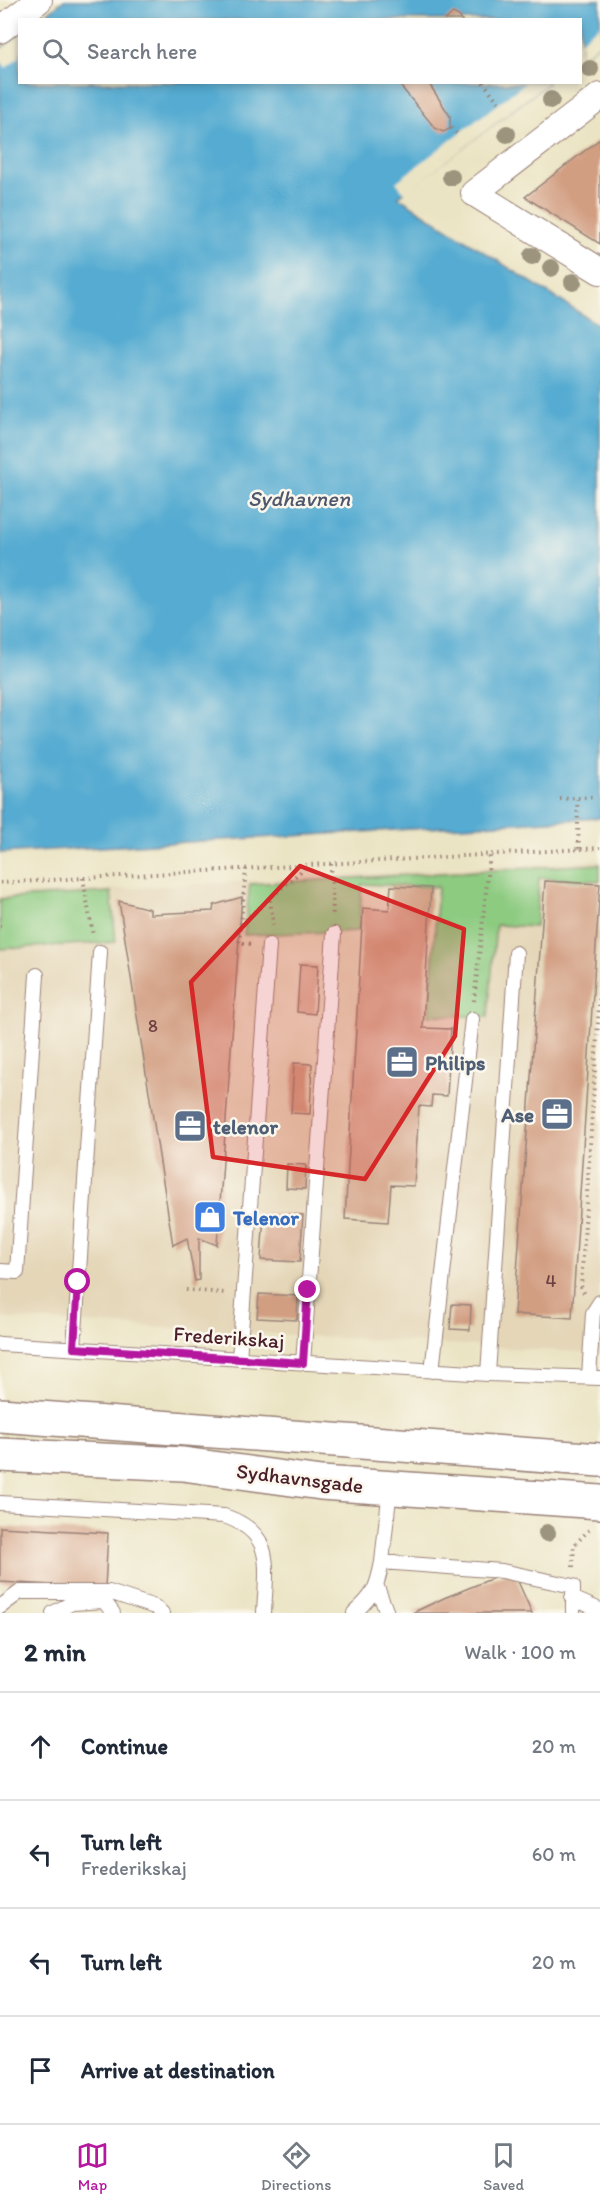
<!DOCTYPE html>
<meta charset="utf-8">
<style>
:root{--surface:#fff;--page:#f2f2f3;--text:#1f2937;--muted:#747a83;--line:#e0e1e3;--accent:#b5179e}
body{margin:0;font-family:Itim,sans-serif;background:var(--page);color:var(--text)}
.stop{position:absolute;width:18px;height:18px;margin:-14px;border:4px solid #b5179e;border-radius:50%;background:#fff}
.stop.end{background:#b5179e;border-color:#fff;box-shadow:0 2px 6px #0008}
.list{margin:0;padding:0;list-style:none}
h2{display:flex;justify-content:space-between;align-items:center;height:78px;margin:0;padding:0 24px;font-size:26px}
h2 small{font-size:20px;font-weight:400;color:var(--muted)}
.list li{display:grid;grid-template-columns:39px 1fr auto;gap:18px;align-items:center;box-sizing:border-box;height:108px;padding:0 24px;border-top:2px solid var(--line)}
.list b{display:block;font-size:22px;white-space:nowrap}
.list p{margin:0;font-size:20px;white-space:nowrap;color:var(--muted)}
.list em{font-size:20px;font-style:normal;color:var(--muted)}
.icon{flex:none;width:33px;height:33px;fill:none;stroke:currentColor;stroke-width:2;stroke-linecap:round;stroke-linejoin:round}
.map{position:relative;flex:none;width:600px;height:1613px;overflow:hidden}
.search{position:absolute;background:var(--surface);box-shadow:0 3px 9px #0003;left:18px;right:18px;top:18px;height:66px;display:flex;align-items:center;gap:15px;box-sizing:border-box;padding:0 21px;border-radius:0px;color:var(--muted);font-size:22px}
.sheet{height:510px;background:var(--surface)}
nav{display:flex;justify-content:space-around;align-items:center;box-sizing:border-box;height:84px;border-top:2px solid var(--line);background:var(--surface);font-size:16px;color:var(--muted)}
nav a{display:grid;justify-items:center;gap:3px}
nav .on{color:var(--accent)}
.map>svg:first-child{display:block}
.built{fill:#e4d6b7}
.green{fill:#8dcb81;stroke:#6c7556;stroke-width:1.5}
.water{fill:#54abd1;stroke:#4f657e;stroke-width:1.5}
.pier{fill:#ebe4c4}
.building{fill:#d29e82}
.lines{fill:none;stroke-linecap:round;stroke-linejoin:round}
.service-casing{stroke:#9a8278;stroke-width:16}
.minor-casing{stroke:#9a8278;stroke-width:28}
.tertiary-casing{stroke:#9a8278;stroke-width:36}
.path{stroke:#9a8278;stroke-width:4;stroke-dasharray:1.5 4.5;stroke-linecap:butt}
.service{stroke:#fff;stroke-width:14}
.minor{stroke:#fff;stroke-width:26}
.tertiary{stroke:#fff;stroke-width:33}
.tree{fill:#9d947e}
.route{stroke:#b5179e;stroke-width:8}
.marked{fill:#d62828;fill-opacity:0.2;stroke:#d62828;stroke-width:4.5;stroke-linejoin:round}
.labels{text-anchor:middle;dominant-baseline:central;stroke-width:5;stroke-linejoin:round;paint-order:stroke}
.number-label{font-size:18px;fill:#6c3f41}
.service-label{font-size:21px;font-weight:bold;fill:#4e5e75;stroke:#fbf7ec;text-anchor:start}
.shop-label{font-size:21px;font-weight:bold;fill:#366cbe;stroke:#fbf7ec;text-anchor:start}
.street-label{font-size:21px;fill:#4a1f2b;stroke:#fbf7ec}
.water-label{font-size:22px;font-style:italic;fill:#4e576d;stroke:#fbf7ec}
</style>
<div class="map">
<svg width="600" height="1613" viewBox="0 0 600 1613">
<rect width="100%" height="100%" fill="#fbf7ec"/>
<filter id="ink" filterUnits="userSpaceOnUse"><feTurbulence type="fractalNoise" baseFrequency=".0167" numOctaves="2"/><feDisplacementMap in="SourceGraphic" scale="12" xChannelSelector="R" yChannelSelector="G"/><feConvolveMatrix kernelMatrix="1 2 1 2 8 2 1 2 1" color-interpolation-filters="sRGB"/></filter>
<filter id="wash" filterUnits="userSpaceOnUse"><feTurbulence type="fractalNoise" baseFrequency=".008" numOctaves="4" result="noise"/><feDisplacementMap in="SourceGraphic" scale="24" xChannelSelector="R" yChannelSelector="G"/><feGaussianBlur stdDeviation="1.35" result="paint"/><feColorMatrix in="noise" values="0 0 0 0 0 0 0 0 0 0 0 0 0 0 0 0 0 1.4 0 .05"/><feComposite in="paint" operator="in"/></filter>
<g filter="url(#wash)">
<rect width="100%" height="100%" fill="#ebe4c4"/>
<path class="built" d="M 600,860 L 600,1353 L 0,1318 L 0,896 Z"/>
<path class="green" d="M 600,864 L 600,881 L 539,878 L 536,927 L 496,925 L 488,1017 L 429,1015 L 438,887 L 362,884 L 359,931 L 244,935 L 250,884 Z
M 111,892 L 116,942 L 0,949 L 0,899 Z"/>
<path class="water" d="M 64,0 L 600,0 L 600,43 L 581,58 L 580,20 L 39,20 Z
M 19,34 L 20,82 L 548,83 L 398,197 L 600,326 L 600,818 L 0,853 L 0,49 Z"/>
<path class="pier" d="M 600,25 L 600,43 L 581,58 L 581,40 Z
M 19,35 L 19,57 L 6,68 L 0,60 L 0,50 Z
M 525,83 L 548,83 L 405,193 L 396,182 Z"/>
<g id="blocks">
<path class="building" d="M 453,13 L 459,16 L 462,20 L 445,20 Z
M 397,82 L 428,82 L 450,116 L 450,129 L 443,132 L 435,128 Z
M 600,139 L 600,244 L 525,197 Z
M 545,881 L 600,884 L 572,1318 L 514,1314 Z
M 391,886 L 431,888 L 423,1028 L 451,1029 L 447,1096 L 432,1095 L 431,1107 L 419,1106 L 414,1186 L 391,1185 L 388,1222 L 345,1219 L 363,908 L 389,910 Z
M 242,897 L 217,1245 L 199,1238 L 199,1280 L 195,1281 L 187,1238 L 173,1245 L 119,901 L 150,909 L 150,914 L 213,911 L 214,905 Z
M 300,964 L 318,965 L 315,1014 L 297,1012 Z
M 294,1063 L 312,1064 L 310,1114 L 291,1113 Z
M 287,1164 L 306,1165 L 305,1189 L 286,1188 Z
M 264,1213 L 303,1215 L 300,1262 L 261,1260 Z
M 259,1294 L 298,1296 L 297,1320 L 257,1318 Z
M 452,1304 L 471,1305 L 470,1330 L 450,1329 Z
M 0,1527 L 108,1533 L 105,1588 L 0,1582 Z
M 513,1570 L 532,1613 L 412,1613 L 444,1598 Z"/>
</g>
</g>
<g filter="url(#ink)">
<use href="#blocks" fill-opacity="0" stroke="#9a8278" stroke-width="1.5"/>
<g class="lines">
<defs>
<path id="service" d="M 0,1271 L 17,1272 L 37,975
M 0,1344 L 488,1374 L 600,1378
M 74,1348 L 100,952
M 239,1359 L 269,945
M 303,1363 L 334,934
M 432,1371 L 472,1019
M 488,1374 L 516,953
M 589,1377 L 593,1313 L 600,1302
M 390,1488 L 382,1562 L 502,1571 L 573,1586 L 573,1613
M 0,1503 L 224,1516 C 276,1533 266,1567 264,1613
M 377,1587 L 387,1613
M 572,1598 L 600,1610
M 0,1607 L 20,1592 L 109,1592 L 155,1607 L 162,1613
M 53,1613 L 72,1603 L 104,1601 L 113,1613
M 354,1613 C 374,1595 377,1588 382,1562"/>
<path id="minor" d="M 0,30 L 39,0
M 600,96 L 474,193 L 600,271"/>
<path id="tertiary" d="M 0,1415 L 600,1460
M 0,1455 L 183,1464 L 321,1483 L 600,1502"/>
</defs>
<use href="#service" class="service-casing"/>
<use href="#minor" class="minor-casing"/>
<use href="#tertiary" class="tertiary-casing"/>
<path class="path" d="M 483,82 L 499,103
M 451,128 L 458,135
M 560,799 L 595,797
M 577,799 L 579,850
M 331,864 L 333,917
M 246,869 L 239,943 L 253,944
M 83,878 L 93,936
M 0,883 L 600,848
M 270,900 L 274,928
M 241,924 L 308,865
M 0,926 L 1,926
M 474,1001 L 490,855
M 186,1290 L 225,1293
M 584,1293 L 581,1286 L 600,992
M 573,1567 L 574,1545 L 589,1530"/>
<use href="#service" class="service"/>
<use href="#minor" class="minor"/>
<use href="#tertiary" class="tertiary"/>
</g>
<g class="tree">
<circle cx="590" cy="69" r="9"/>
<circle cx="551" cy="100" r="9"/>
<circle cx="507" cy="134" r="9"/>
<circle cx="451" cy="177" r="9"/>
<circle cx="532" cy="256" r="9"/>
<circle cx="551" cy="268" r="9"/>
<circle cx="573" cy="282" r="9"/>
<circle cx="547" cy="1533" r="9"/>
</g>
</g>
<g class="lines" filter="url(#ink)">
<path class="route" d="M 78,1282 L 74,1348 L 303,1363 L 308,1290"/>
</g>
<path class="marked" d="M 300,866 L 464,929 L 455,1036 L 365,1179 L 213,1157 L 191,982 Z"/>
<defs>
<symbol id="office-square" viewBox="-11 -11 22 22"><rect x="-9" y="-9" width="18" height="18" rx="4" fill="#5c6f8a" stroke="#fbf7ec"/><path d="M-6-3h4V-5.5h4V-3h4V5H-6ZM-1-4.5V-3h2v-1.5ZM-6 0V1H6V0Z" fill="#fff"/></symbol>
<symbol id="shop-square" viewBox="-11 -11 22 22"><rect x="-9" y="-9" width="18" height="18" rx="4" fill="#3f7fe0" stroke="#fbf7ec"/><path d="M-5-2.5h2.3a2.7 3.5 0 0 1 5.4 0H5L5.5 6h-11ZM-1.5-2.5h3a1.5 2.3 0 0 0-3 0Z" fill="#fff"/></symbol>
</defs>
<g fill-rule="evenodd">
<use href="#office-square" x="383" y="1043" width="38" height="38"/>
<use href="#office-square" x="538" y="1095" width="38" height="38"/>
<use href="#office-square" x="171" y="1107" width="38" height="38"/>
<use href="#shop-square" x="191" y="1198" width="38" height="38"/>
</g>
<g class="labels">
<g class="number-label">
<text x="153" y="1026">8</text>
<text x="551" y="1281">4</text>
</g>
<g class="service-label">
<text x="425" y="1062">Philips</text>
<text x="534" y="1114" text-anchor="end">Ase</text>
<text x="213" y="1126">telenor</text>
</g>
<g class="shop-label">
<text x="233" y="1217">Telenor</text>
</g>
<g class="street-label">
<text transform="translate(229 1337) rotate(4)">Frederikskaj</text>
<text transform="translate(300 1478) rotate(7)">Sydhavnsgade</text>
</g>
<g class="water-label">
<text x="299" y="498">Sydhavnen</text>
</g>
</g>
</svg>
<div class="stop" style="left:78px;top:1282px"></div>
<div class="stop end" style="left:308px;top:1290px"></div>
<div class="search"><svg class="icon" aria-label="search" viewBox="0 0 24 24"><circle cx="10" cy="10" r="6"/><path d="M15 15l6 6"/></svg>Search here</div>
</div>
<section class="sheet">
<h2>2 min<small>Walk · 100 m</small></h2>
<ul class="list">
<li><svg class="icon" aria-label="ahead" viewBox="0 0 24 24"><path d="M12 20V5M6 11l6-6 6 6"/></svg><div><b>Continue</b></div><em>20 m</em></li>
<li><svg class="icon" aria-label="left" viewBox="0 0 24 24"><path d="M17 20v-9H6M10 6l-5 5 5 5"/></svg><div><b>Turn left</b><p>Frederikskaj</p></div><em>60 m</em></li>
<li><svg class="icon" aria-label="left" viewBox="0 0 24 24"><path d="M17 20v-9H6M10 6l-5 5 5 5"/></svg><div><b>Turn left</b></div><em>20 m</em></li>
<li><svg class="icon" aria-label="arrive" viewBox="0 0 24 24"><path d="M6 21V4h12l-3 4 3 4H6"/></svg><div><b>Arrive at destination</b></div></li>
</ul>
</section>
<nav>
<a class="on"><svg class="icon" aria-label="map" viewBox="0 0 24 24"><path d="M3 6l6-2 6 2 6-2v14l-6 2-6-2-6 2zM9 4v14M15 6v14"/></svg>Map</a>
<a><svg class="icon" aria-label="directions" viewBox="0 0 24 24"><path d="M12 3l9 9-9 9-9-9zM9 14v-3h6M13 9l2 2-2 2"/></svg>Directions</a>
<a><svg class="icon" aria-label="saved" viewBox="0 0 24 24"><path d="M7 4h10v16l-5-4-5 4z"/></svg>Saved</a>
</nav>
